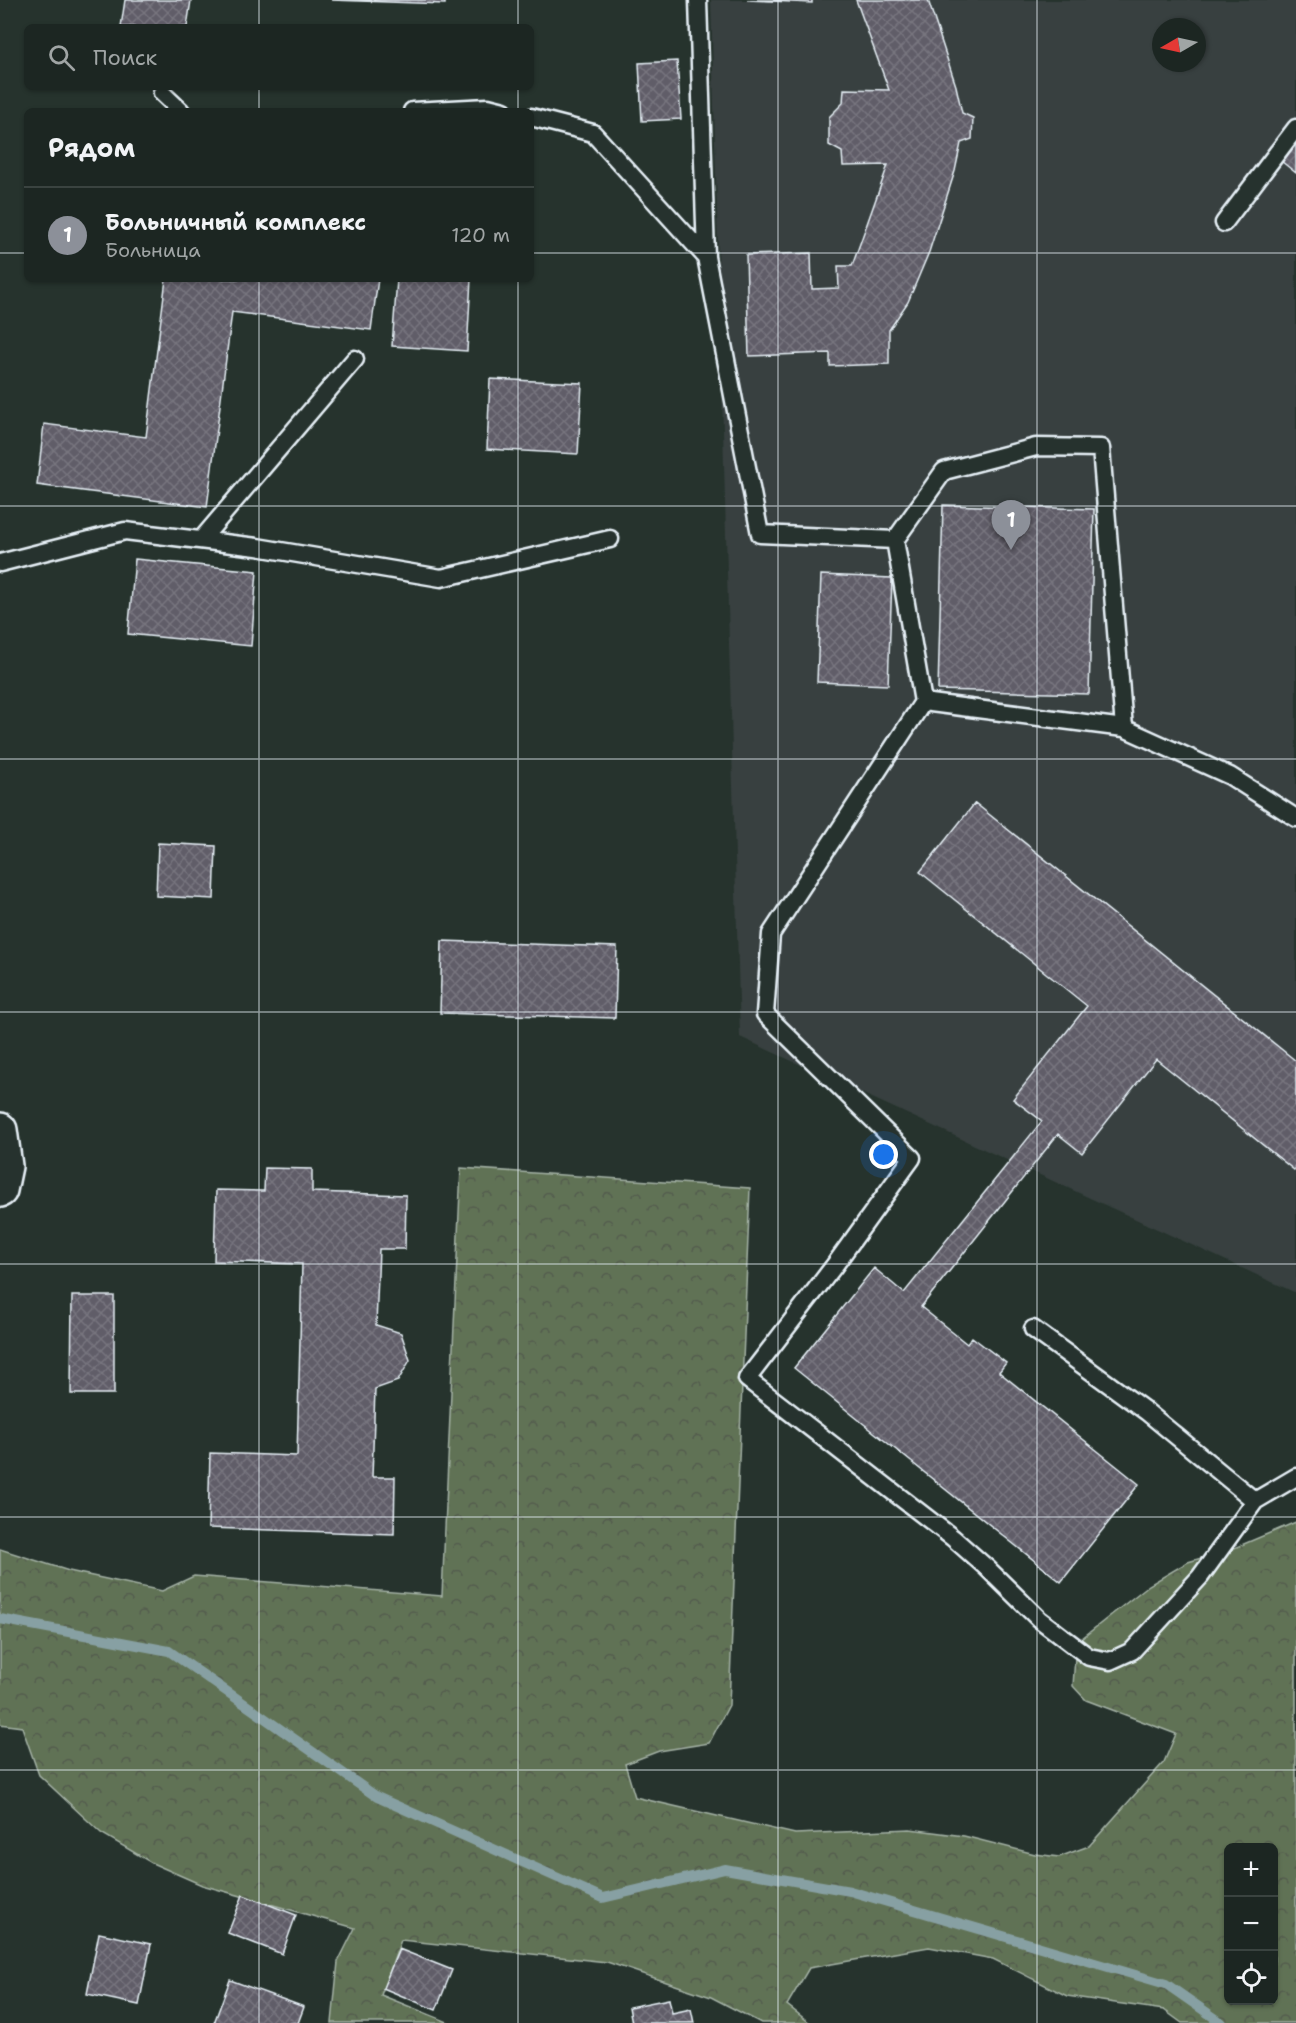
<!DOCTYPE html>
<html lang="ru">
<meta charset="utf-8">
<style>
:root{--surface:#1c2622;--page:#29322f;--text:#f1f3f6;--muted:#a0a5a5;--line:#3a4340;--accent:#8c9099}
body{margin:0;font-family:"Shantell Sans",sans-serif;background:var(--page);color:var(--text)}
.controls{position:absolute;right:18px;bottom:18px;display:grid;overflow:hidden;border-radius:9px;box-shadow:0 2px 4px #0004}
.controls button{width:54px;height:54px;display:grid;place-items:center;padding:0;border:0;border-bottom:2px solid var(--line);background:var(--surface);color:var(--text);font:30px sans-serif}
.compass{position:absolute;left:1152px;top:18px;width:54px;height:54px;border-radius:50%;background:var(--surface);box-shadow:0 2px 4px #0004;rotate:261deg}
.you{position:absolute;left:884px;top:1155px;width:21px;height:21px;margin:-15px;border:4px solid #fff;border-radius:50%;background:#1a73e8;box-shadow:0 0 0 9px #1a73e833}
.badge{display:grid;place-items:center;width:39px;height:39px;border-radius:50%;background:var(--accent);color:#fff;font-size:20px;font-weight:700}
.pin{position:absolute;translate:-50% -50px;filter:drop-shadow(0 2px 3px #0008)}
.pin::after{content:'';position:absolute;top:32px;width:21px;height:18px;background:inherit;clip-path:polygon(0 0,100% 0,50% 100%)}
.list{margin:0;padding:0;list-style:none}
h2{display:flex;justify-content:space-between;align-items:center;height:78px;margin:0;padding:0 24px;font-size:26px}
h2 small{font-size:20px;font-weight:400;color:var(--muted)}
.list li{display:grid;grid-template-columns:39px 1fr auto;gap:18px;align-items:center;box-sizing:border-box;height:96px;padding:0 24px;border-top:2px solid var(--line)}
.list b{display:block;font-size:22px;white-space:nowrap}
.list p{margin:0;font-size:20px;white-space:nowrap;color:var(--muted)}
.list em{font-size:20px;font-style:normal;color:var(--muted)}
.icon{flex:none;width:33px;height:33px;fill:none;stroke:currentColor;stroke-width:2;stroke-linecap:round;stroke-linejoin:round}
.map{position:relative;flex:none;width:1296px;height:2023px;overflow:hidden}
.search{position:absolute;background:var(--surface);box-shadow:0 2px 4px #0004;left:24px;top:24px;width:510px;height:66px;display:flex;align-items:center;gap:15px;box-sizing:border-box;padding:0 21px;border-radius:9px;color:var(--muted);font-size:22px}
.panel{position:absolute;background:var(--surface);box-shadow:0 2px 4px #0004;left:24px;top:108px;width:510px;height:174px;border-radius:9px}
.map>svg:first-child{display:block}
.built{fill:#37403f;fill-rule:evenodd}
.forest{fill:url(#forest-crowns);stroke:#a4b2a6;stroke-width:1.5;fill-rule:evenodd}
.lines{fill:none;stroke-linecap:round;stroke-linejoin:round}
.stream{stroke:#87a0a3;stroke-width:10}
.building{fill:url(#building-cross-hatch);stroke:#e8f1f8;stroke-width:1.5}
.lane-casing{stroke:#e8f1f8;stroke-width:21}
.street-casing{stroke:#e8f1f8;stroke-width:38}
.lane{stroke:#26332d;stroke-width:16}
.street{stroke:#26332d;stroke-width:33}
.grid{fill:none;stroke:#e8f1f8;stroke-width:1.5;stroke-opacity:0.55}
</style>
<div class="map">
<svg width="1296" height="2023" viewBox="0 0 1296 2023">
<defs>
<pattern id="forest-crowns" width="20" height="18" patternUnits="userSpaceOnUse" patternTransform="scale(1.5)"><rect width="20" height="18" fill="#617254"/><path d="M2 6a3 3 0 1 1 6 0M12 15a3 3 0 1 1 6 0" fill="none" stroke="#525b4e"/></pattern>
<pattern id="building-cross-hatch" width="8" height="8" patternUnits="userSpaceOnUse" patternTransform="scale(1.5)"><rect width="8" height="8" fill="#605d68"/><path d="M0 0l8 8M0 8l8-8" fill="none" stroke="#77757e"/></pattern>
</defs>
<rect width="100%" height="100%" fill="#26332d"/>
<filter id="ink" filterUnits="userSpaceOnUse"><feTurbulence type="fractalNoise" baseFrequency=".0167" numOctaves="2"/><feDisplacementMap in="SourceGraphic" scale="12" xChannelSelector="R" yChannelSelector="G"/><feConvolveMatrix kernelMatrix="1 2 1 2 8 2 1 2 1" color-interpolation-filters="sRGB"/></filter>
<g filter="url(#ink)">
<path class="built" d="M 711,0 L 1296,0 L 1296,1293 L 740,1037 ZM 1161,27 L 1197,27 L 1197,63 L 1161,63 Z"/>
<path class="forest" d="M 461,1168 L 750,1188 L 729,1705 L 709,1743 L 659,1751 L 625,1764 L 635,1797 L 795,1834 L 910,1829 L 964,1836 L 1035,1854 L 1059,1857 L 1089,1846 L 1164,1762 L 1176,1734 L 1086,1700 L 1073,1686 L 1076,1643 L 1149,1585 L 1188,1562 L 1232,1549 L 1296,1522 L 1296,2023 L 1182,2023 L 1164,2010 L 1067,1996 L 993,1959 L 929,1947 L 809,1968 L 787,2005 L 810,2023 L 761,2023 L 711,1997 L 607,1962 L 401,1940 L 381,1995 L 450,2023 L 332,2023 L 338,1962 L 355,1928 L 202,1885 L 152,1863 L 101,1833 L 39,1775 L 22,1727 L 0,1724 L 0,1549 L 69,1571 L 162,1591 L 194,1576 L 442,1596 ZM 1228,1848 L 1274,1848 L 1274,2000 L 1228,2000 Z"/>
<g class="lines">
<path class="stream" d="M 0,1619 L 169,1651 L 377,1797 L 603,1898 L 725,1869 L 850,1891 L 1166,1984 L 1222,2023"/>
</g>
<path class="building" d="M 125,0 L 191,0 L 187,27 L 121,27 Z
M 331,0 L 445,0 L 445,4 Z
M 747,0 L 812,0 L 812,3 Z
M 856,0 L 928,0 L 956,86 L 962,113 L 973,118 L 972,139 L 961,143 L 955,171 L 929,252 L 908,302 L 889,330 L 889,364 L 830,366 L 830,353 L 749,356 L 746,255 L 811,253 L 812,289 L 839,288 L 838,266 L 852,266 L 888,165 L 843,166 L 842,152 L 829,145 L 829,117 L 843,103 L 844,89 L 889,90 Z
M 677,61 L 681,119 L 642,121 L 639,63 Z
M 1296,133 L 1296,173 L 1276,157 Z
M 166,279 L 378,279 L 371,330 L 232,312 L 207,507 L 37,485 L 44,424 L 146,437 Z
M 397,279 L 471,279 L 467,351 L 392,346 Z
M 490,379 L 582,383 L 578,454 L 487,449 Z
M 943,505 L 1094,509 L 1089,694 L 938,690 Z
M 135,559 L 257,571 L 251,646 L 128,634 Z
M 821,575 L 892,578 L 888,685 L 817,682 Z
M 975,803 L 1296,1061 L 1296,1168 L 1294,1170 L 1156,1059 L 1082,1153 L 1058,1134 L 921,1307 L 967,1344 L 972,1337 L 1006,1363 L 999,1372 L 1139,1484 L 1061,1582 L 794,1368 L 874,1268 L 904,1293 L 1042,1121 L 1013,1099 L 1087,1006 L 920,872 Z
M 158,843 L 216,846 L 214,899 L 156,896 Z
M 442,941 L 617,947 L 615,1018 L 440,1013 Z
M 265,1168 L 312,1169 L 312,1192 L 406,1195 L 405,1249 L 379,1249 L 376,1325 L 401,1333 L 410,1360 L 398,1381 L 375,1389 L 372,1477 L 395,1477 L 394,1534 L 208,1528 L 210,1453 L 297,1456 L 302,1264 L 214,1261 L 216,1190 L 264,1191 Z
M 72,1296 L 114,1296 L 114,1394 L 71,1394 Z
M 243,1895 L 296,1915 L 282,1954 L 228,1933 Z
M 99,1933 L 151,1944 L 139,2005 L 87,1994 Z
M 399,1949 L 452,1970 L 436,2010 L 383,1988 Z
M 230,1980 L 304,2007 L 298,2023 L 214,2023 Z
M 669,1999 L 672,2013 L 691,2009 L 694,2023 L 632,2023 L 629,2007 Z"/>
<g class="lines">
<defs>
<path id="lane" d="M 698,0 L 706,257 L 760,534 L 895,540 L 944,471 L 1036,447 L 1101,448 L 1124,728 L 923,702 L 895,540
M 162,93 L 181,111
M 412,111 L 488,107 L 504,111
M 531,117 L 593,133 L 706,257
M 1224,223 L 1296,128
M 201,540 L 355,359
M 0,563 L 125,531 L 257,547 L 441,578 L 610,539
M 923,702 L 771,934 L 765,1014 L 912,1158 L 834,1266 L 747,1379 L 953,1538 L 987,1568 L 1039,1619 L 1089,1657 L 1110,1661 L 1132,1651 L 1200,1577 L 1255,1501 L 1296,1477
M 1124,728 L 1230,776 L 1296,818
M 1033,1329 L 1147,1412 L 1255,1501"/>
<path id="street" d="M 0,1130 L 5,1166 L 0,1190"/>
</defs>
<use href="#lane" class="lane-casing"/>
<use href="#street" class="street-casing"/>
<use href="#lane" class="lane"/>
<use href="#street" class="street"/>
</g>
</g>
<path class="grid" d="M 259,0 L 259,27M 518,0 L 518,27M 778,0 L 778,2023M 1037,0 L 1037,2023M 259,87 L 259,111M 518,87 L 518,111M 0,253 L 27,253M 531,253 L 1296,253M 259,279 L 259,2023M 518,279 L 518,2023M 0,506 L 1296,506M 0,759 L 1296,759M 0,1012 L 1296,1012M 0,1264 L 1296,1264M 0,1517 L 1296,1517M 0,1770 L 1296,1770"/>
</svg>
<div class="controls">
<button>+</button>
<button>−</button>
<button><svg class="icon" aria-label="locate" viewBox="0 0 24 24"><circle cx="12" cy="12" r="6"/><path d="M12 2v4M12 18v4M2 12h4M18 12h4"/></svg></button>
</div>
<svg class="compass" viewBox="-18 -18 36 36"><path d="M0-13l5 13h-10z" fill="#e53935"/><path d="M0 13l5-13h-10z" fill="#a0a5a5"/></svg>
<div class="you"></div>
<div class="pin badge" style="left:1011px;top:550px">1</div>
<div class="search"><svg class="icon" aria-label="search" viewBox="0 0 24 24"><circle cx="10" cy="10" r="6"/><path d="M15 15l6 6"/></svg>Поиск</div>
<section class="panel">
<h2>Рядом<small></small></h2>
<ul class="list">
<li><span class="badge">1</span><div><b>Больничный комплекс</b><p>Больница</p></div><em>120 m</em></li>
</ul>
</section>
</div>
